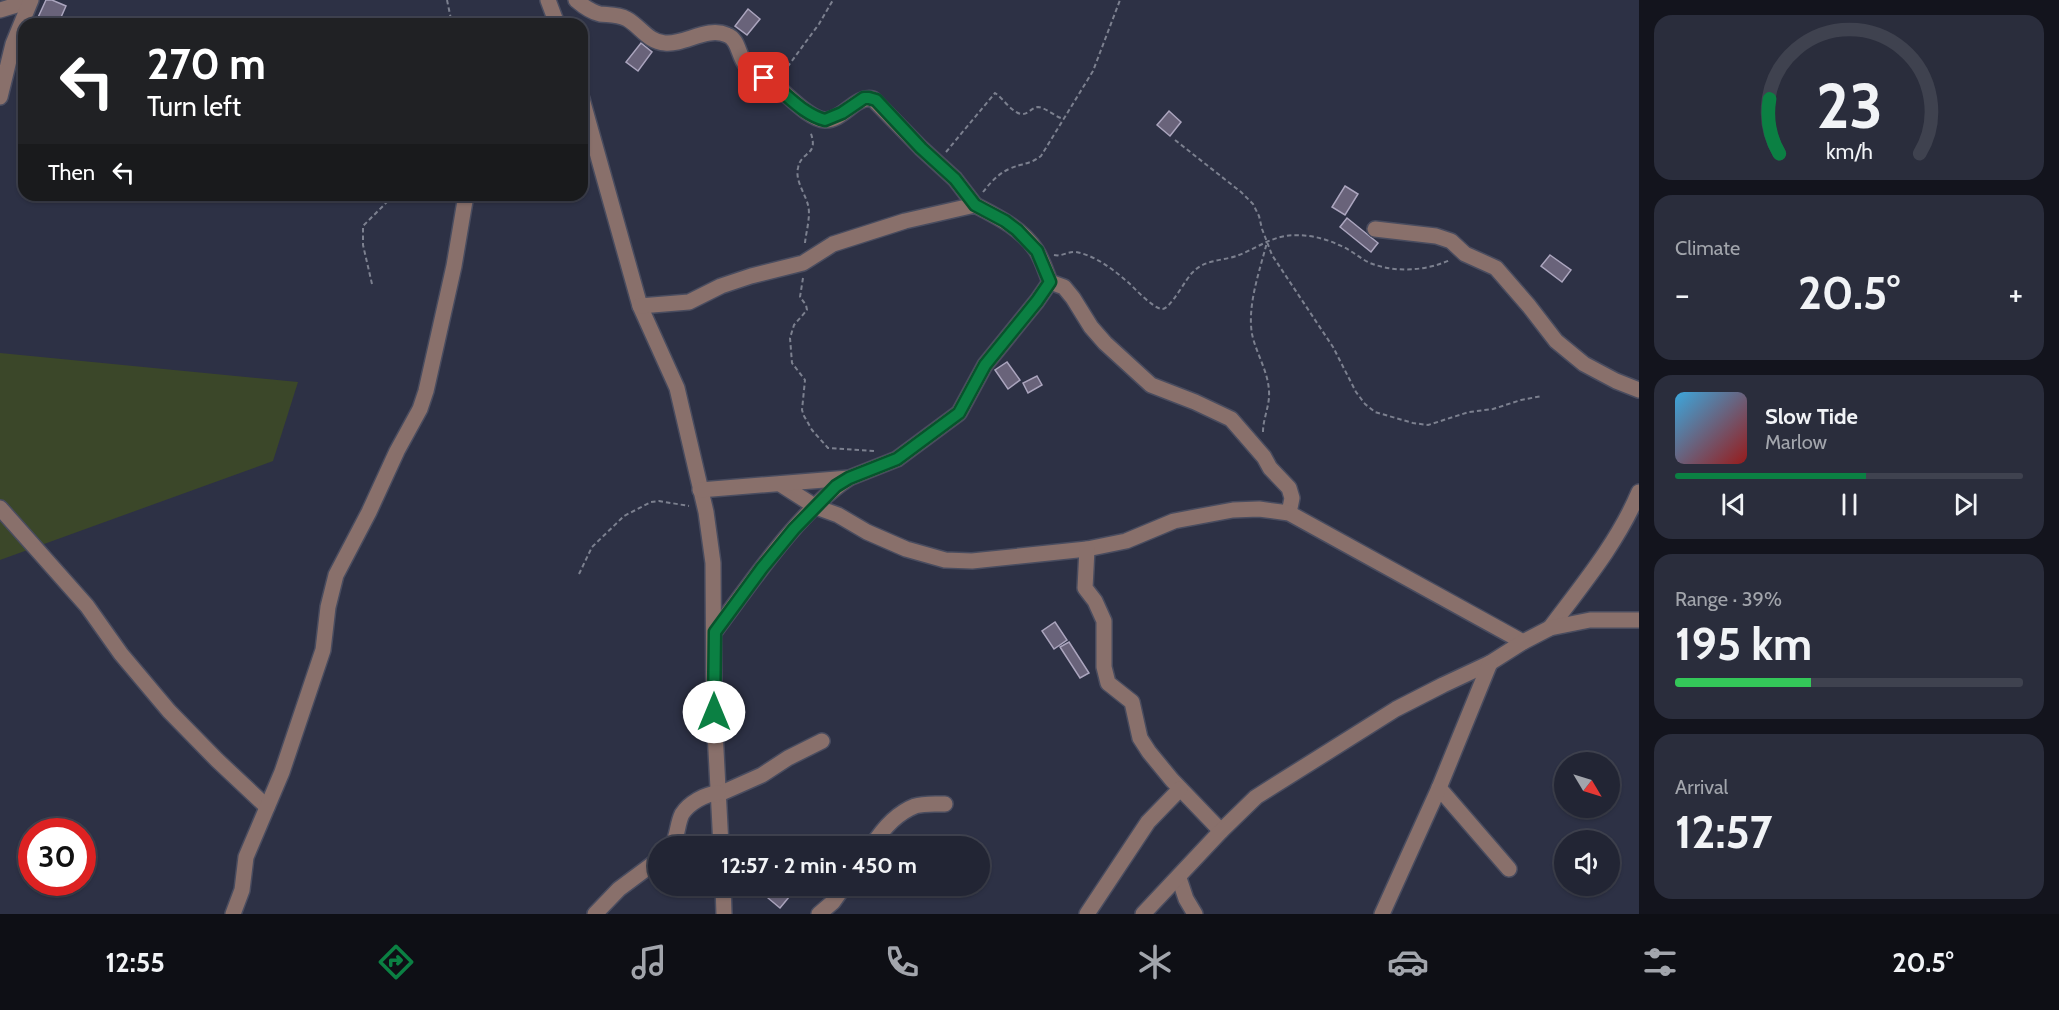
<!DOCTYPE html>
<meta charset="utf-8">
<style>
body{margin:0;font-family:Cabin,sans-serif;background:#2a2d3c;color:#f1f3f6;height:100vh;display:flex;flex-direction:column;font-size:22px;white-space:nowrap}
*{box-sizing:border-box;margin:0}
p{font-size:20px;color:#a2a5ac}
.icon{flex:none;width:33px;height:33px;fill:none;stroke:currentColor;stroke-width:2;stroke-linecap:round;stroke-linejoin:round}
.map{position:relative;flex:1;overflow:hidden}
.sheet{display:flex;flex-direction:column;gap:15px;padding:15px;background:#13141d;width:420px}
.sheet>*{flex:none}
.hud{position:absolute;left:18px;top:18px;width:570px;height:183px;border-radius:18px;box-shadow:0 2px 4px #0004,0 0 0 2px #3f424f;background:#202124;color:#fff;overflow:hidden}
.needle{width:39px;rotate:128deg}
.fabs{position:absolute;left:1554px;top:752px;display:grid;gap:12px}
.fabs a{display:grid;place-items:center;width:66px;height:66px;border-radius:50%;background:#222534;box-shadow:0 2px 4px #0004,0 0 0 2px #3f424f;font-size:30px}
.speed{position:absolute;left:18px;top:818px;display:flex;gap:12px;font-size:30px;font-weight:700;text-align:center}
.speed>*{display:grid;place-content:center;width:78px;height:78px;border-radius:50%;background:#222534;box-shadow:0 2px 4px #0004,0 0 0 2px #3f424f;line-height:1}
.speed .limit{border:9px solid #d22;background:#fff;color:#111}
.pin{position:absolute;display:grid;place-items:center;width:51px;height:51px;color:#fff;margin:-26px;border-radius:12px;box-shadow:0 3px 9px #0006}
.me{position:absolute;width:66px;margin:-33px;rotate:0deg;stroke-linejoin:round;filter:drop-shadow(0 0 4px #0008)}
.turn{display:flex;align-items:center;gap:21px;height:126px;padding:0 30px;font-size:27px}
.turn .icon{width:78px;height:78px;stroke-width:2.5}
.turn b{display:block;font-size:42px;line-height:51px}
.then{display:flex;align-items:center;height:57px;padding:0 30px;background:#0003;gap:12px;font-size:22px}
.big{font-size:45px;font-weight:800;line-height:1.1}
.sheet .tile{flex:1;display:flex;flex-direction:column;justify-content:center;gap:9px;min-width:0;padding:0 21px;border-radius:18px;background:#2a2d3c}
.sheet .dial{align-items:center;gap:0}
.dial svg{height:156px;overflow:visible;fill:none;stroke:#3f424f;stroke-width:7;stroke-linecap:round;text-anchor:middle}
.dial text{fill:#f1f3f6;stroke:none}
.song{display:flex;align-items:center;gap:18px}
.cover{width:72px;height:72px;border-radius:9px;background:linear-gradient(135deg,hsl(200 70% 55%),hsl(0 70% 35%))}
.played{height:6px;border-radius:3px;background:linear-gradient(90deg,#0b8043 55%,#3f424f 55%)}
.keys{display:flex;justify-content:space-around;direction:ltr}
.heat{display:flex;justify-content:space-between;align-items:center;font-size:33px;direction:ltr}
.charge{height:9px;border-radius:4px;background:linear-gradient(90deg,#34c759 39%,#3f424f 0)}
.trip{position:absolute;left:648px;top:836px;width:342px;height:60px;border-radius:30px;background:#222534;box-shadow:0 2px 4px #0004,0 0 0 2px #3f424f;font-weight:800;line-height:60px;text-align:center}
.tab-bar{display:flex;height:96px;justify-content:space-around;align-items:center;background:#0e0f15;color:#a2a5ac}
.tab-bar .icon{width:42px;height:42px}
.tab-bar .current{color:#0b8043}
.tab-bar b{font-size:27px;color:#f1f3f6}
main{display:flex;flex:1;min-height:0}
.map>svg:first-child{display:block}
.green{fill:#3b4729}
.building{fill:#69637a;stroke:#aba5be;stroke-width:1.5}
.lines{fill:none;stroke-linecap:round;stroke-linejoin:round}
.minor-casing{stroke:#494c5f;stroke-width:18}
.path{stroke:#7c808f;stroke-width:2;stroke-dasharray:4.5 3;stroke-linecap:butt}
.minor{stroke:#89706b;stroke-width:15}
.route-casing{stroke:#07532c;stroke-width:15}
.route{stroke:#0b8043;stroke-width:10}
</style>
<main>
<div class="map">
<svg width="1639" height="914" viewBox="0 0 1639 914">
<rect width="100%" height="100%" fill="#2d3145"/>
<!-- green -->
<path class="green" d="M0 353 298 382 273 461 0 560Z"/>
<!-- building -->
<g class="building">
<path d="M46 0H52L66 6 58 24H35Z"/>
<path d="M748 9 760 19 747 35 735 26Z"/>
<path d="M641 43 652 52 638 71 626 62Z"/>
<path d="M1169 111 1181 122 1170 136 1157 125Z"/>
<path d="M1345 186 1358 194 1345 215 1332 207Z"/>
<path d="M1347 218 1378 243 1371 252 1340 227Z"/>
<path d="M1550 255 1571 270 1562 282 1541 266Z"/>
<path d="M1007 362 1020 380 1008 389 995 370Z"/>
<path d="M1037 376 1042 385 1028 393 1023 383Z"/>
<path d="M1055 622 1067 640 1054 649 1042 631Z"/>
<path d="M1069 642 1089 673 1080 678 1060 647Z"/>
<path d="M777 887 789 897 780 908 768 898Z"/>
</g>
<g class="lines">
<!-- minor casing -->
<g class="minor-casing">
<g id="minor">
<path d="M548 0 557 24"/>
<path d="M576 0C583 6 591 12 600 14 609 15 618 14 627 19 640 26 648 42 665 43 685 45 707 26 727 35 739 39 738 56 746 65 754 74 766 78 776 86 788 95 809 119 825 120 843 121 855 95 873 99L921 148 955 179 975 205"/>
<path d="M0 10 30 1"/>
<path d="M0 97 13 44 31 0"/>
<path d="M582 99 640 306 677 388 706 512 713 563 714 712 721 846"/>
<path d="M1375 229 1436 236 1451 241 1465 254 1496 268 1529 306 1556 341 1584 364 1616 381 1639 390"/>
<path d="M640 306 689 302 721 286 751 276 803 263 833 244 905 221 975 205C998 217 1021 228 1036 250 1042 259 1046 272 1050 282L1064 287 1073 298 1091 327 1105 343 1151 385 1195 402 1231 419 1264 457 1270 468 1289 488 1292 498 1289 513"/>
<path d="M780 484 816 507 838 515 867 532 906 549 945 560 972 561 1087 549 1126 541 1174 521 1233 510 1259 509 1289 513 1523 642"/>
<path d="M700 490 849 478 897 459 959 413 985 365 1037 301 1050 282"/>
<path d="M0 508 87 606 121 654 169 711 217 760 267 807"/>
<path d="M1087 549 1085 588 1095 601 1104 621V667L1108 683 1132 702 1140 738 1149 752 1172 780 1221 831"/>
<path d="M1550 628C1583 584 1618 542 1639 492"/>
<path d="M715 631C752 582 797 513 849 478"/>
<path d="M1439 788 1509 869"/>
<path d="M717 795 762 775 788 758 822 741"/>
<path d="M672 846C678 836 677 824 682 814 689 803 705 794 718 793"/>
<path d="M872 846C882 830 897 813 915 806 924 803 935 804 945 804"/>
<path d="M1179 878 1186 899 1195 914"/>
<path d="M723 885 724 914"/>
<path d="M233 914 242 890 246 857 282 772 323 650 328 607 336 575 369 512 397 451 420 409 426 391 454 266 466 195"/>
<path d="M595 914 619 889 658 860"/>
<path d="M819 914 833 902 845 885"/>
<path d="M1087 914 1148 822 1180 789"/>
<path d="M1143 914 1221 831 1256 797 1396 709 1443 685 1490 663 1523 642 1550 628 1590 620H1639"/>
<path d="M1382 914 1439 788 1490 663"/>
</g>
</g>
<!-- path -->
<g class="path">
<path d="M447 0 452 24"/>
<path d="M783 73 819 24 833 0"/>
<path d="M1175 140 1241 192 1253 204 1259 216 1262 229 1272 255 1333 347 1356 392 1365 404 1375 412 1413 423 1428 425 1469 412 1493 409 1521 400 1542 396"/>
<path d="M946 152 995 93C1003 98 1011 112 1021 114 1028 115 1032 107 1038 107 1047 108 1055 117 1064 119"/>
<path d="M983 192C990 183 998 174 1009 169 1022 163 1029 165 1041 156L1093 71 1120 0"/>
<path d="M805 243C806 232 811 216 808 205 805 193 795 181 798 168 801 150 820 157 810 131"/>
<path d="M1054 255C1062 257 1068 251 1076 252 1097 256 1115 271 1130 284 1136 290 1153 308 1162 309 1170 310 1186 278 1193 272 1205 259 1224 261 1239 255 1252 250 1264 242 1277 238 1296 232 1320 236 1339 245 1350 249 1359 258 1370 263 1395 273 1426 271 1450 260"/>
<path d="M803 278 800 297 806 305 807 310 794 325 790 338 792 363 805 380 802 410 804 416 812 430 828 448 875 451"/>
<path d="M372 284 363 245V226L394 195"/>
<path d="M1263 432C1263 418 1270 406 1269 391 1268 371 1256 353 1252 334 1247 305 1260 270 1267 242"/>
<path d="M579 574 592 547 624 516 651 502 659 501 689 506"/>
</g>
<!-- minor -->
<use href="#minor" class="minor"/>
</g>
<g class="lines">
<!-- route casing -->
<g class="route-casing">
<path id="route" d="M714 712 715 632 762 568 794 529 836 486 849 478 897 459 959 413 985 365 1037 301 1050 282 1037 251 1017 230 1005 221 975 205 955 179 921 148 876 100 869 98H864L842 113 825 120C801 114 785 91 764 78"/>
</g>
<!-- route -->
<use href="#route" class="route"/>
</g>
</svg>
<div class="fabs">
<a><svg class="needle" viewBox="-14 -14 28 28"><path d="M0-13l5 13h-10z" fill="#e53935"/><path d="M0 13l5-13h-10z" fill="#a2a5ac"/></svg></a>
<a><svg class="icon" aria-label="sound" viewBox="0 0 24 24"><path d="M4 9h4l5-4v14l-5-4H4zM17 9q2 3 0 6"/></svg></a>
</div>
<div class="speed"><div class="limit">30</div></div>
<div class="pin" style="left:764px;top:78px;background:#d93025"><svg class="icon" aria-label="arrive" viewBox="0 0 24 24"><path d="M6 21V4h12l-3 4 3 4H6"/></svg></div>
<svg class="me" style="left:714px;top:712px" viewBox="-20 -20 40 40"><circle r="19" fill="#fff"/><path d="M0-13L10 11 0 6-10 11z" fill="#0b8043"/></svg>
<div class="trip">12:57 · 2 min · 450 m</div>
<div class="hud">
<div class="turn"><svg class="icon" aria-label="left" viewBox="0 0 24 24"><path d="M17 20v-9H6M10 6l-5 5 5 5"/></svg><div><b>270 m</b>Turn left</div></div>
<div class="then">Then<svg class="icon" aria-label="left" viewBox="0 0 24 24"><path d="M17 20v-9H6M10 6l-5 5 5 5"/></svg></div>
</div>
</div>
<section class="sheet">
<div class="tile dial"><svg viewBox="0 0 100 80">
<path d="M14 69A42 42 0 1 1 86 69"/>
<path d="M14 69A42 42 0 0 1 9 41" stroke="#0b8043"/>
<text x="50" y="56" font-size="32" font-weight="700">23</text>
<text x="50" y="72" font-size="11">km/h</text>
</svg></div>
<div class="tile"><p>Climate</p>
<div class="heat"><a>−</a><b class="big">20.5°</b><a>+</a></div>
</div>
<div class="tile">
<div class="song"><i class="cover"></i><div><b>Slow Tide</b><p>Marlow</p></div></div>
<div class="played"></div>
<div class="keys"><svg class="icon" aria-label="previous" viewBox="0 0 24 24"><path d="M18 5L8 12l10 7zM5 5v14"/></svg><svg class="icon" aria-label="pause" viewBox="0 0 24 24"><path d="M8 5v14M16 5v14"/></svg><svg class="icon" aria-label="next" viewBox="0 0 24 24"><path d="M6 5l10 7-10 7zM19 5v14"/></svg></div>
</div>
<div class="tile"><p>Range · 39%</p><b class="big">195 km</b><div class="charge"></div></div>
<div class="tile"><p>Arrival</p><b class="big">12:57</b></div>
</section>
</main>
<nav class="tab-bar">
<b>12:55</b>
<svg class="icon current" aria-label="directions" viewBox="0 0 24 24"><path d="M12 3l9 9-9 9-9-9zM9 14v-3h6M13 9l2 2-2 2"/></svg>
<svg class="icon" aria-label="music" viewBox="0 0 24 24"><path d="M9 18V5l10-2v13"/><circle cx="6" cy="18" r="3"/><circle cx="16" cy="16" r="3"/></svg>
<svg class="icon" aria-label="phone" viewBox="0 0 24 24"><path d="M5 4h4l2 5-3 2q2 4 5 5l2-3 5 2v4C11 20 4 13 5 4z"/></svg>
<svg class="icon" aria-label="climate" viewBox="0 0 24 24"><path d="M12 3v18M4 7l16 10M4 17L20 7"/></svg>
<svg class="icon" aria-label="car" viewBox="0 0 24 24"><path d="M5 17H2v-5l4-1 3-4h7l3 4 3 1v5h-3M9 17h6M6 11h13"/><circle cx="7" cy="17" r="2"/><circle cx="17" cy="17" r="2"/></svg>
<svg class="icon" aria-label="filters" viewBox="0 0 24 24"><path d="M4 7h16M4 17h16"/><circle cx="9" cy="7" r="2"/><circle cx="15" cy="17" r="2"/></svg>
<b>20.5°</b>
</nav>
